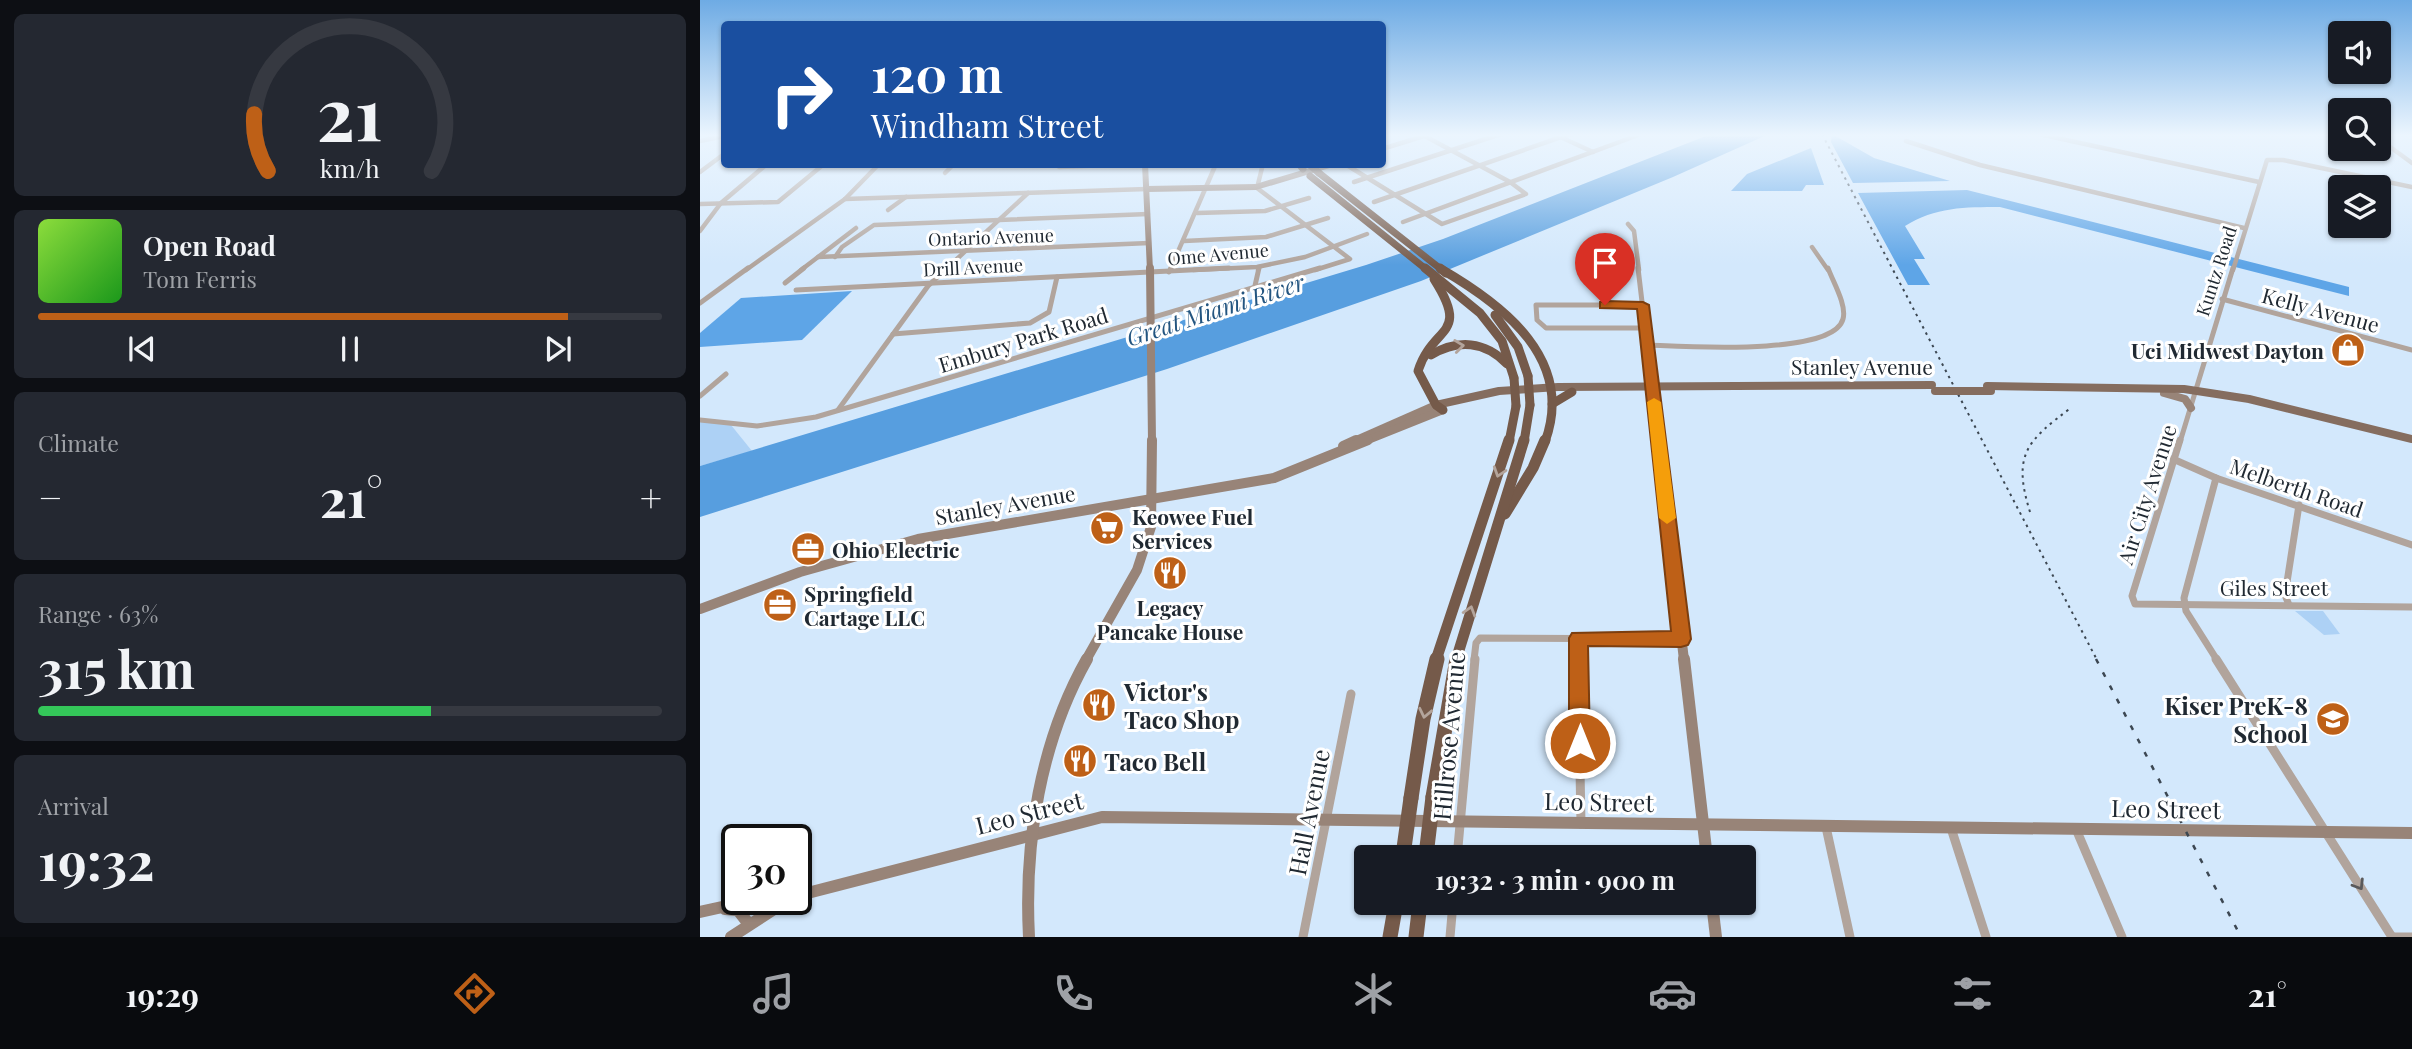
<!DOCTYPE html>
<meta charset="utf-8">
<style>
body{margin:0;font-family:"Playfair Display",serif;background:#242831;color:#f1f3f6;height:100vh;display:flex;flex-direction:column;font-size:26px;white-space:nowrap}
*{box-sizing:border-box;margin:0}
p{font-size:23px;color:#9ea1a6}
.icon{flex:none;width:38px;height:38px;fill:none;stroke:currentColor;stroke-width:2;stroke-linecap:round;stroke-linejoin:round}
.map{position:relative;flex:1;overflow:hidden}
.side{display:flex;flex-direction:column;gap:14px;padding:14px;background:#0d0f14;width:700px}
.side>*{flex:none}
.guide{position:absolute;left:21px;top:21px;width:665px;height:147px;border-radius:7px;box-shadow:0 2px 5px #0004;background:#1a4fa0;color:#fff;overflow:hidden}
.tools{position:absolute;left:1628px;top:21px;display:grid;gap:14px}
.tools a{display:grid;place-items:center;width:63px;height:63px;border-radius:7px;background:#171b24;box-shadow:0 2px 5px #0004;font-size:35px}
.speed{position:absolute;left:21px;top:824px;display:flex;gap:14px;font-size:35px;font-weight:700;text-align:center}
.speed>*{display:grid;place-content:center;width:91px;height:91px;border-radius:50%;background:#171b24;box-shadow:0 2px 5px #0004;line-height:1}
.speed .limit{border:4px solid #111;border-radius:10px;background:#fff;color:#111}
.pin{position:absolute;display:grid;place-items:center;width:60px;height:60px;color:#fff;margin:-72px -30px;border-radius:50% 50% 50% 0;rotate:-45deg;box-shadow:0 0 7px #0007}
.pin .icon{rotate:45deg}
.me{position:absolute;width:77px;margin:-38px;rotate:0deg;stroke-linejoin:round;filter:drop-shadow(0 0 5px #0008)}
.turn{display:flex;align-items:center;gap:24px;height:147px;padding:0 35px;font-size:32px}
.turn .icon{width:91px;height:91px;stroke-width:2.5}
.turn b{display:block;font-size:49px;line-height:60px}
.big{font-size:52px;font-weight:700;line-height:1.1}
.side .card{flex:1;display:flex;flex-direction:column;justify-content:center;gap:10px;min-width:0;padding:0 24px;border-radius:10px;background:#242831}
.side .dial{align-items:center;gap:0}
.dial svg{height:182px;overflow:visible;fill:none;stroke:#363941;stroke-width:7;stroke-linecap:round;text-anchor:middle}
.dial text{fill:#f1f3f6;stroke:none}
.song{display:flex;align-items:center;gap:21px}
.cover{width:84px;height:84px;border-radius:10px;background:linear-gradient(135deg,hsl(90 70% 55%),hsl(120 70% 35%))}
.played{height:7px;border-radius:4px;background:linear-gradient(90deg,#be6017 85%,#363941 85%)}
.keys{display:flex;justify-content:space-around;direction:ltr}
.heat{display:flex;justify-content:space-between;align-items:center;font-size:38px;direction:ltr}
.charge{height:10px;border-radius:5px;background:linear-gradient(90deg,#34c759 63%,#363941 0)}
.trip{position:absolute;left:654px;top:845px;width:402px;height:70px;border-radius:7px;background:#171b24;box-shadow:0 2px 5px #0004;font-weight:700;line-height:70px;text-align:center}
.tab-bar{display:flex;height:112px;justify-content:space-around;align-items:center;background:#090b0e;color:#9ea1a6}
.tab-bar .icon{width:49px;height:49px}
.tab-bar .selected{color:#be6017}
.tab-bar b{font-size:32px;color:#f1f3f6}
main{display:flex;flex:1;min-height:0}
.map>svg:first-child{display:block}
.green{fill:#add1f5}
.forest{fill:#5ea5e7}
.water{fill:#579edf}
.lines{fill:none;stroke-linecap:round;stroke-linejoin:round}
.street-far3{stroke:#b1a49c;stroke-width:4.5}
.street-far2{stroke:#b1a49c;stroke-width:5}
.street-far1{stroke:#b1a49c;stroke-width:7}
.street{stroke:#b1a49c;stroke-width:9}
.secondary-far3{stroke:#988478;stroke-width:6}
.secondary-far2{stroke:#988478;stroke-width:8}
.secondary-far1{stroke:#988478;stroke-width:10}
.secondary{stroke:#988478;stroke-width:12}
.primary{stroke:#856d5f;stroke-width:8}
.highway-far3{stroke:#755a4a;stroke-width:7}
.highway-far2{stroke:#755a4a;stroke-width:9}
.highway-far1{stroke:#755a4a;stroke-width:11}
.highway{stroke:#755a4a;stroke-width:15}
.rail-far1{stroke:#3c4752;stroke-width:2;stroke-dasharray:2.5 4.5;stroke-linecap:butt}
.rail{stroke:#3c4752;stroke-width:2.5;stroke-dasharray:5 10;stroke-linecap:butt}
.primary-bridge{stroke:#856d5f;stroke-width:8}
.highway-bridge-far2{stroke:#755a4a;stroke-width:7}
.highway-bridge-far1{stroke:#755a4a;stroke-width:9}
.highway-bridge{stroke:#755a4a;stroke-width:15}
.oneway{stroke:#b3a49b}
.oneway2{stroke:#5a5a5c}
.route{fill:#be6017;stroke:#7c3e0f;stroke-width:2}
.slow{fill:#f59e0b}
.labels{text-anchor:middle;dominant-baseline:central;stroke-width:6;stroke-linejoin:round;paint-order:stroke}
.far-street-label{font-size:18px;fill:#202932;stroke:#fff}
.street-label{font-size:21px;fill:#202932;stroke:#fff}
.poi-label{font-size:21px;font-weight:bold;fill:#202932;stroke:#fff;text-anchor:start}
.water-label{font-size:23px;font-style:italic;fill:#235580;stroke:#fff}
.near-poi-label{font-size:24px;font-weight:bold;fill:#202932;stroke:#fff;text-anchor:start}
.near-street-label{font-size:24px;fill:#202932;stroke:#fff}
</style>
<main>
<section class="side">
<div class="card dial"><svg viewBox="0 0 100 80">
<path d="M14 69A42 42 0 1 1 86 69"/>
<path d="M14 69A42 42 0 0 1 8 44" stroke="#be6017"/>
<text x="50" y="56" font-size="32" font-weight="700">21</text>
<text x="50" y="72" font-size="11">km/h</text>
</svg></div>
<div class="card">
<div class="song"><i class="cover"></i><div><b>Open Road</b><p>Tom Ferris</p></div></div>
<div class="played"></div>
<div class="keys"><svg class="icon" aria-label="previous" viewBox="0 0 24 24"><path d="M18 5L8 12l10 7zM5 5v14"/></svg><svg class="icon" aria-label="pause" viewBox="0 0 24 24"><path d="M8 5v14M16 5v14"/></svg><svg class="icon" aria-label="next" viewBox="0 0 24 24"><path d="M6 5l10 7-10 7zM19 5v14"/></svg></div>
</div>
<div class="card"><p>Climate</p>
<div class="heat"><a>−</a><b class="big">21°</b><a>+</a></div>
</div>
<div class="card"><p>Range · 63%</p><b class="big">315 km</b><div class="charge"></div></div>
<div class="card"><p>Arrival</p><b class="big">19:32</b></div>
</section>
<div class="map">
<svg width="1712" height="937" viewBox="0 0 1712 937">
<rect width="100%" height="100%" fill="#d3e8fc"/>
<!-- green -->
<g class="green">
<path d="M0 420 31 425 52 451 0 466Z"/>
<path d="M1595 611H1623L1640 634 1624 635Z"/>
</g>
<!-- forest -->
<g class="forest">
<path d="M1132 134 1174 158 1250 181 1153 183 1131 142Z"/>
<path d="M1111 148 1124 185H1106L1102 191H1031L1047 174Z"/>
<path d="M1267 190 1649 287V296L1300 207C1265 207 1235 207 1205 226L1225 259H1214L1230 285H1208L1158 193Z"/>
<path d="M152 291 102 340 0 347V333L41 298Z"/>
</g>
<!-- water -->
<path class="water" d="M1011 134H1069L973 177 721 281 467 369 0 517V466L666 265 743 239Z"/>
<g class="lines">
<!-- street-far3 -->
<g class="street-far3">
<path d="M854 134 893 152"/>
<path d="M1339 134 1559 182"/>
<path d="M1678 138 1712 163"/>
<path d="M0 141 24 136"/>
<path d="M1206 141 1280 165 1544 228"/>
<path d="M682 149 724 136"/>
<path d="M563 164 557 188 650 259 615 270"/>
<path d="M645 164 742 224 826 194 810 182 721 134"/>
<path d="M359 167 432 164"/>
<path d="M0 172 24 154"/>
<path d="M245 173 254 164"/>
<path d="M654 182 801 134"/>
<path d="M145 199 447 189"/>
<path d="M674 202 870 134"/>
<path d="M0 204 78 202 124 164"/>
<path d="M188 210 206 197"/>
<path d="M497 213 565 211 609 198"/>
<path d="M703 222 941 134"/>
<path d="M928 224 934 231 939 270"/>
<path d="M156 228 118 257 449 243"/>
<path d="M0 231 21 203 67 164"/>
<path d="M484 241 566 237 628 218"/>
<path d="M1112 247 1128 270"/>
<path d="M135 257 142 247 174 225 448 214"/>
<path d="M46 270 145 199 179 164"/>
<path d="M101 270 118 257"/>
<path d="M245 270 328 193"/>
<path d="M470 270 516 164"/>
<path d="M493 270 557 267 605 257 667 234"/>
<path d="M558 270 559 267"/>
<path d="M1533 270 1567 160H1583L1712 187"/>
</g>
<!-- street-far2 -->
<g class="street-far2">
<path d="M938 268 952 386"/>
<path d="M469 272 471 268"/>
<path d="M85 283 104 268"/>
<path d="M96 290 529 268"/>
<path d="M554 290 559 268"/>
<path d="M1522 299 1712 350"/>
<path d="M0 303 48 268"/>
<path d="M943 305H836L837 320 846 328H946"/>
<path d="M193 334 330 323 349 312 357 277"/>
<path d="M947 345C980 346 1133 357 1143 319 1147 305 1133 282 1128 268"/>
<path d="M0 396 26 374"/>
<path d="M138 410 228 286 247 268"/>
<path d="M0 420 57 426 116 417 620 268"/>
<path d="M1480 442 1533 268"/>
</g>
<!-- street-far1 -->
<g class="street-far1">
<path d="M1480 440 1432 596 1435 604 1712 607"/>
<path d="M1473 459 1516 478 1712 545"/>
<path d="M1516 478 1484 598 1486 611 1517 660"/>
<path d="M1589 605 1585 595 1599 505"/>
<path d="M878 638V660"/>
<path d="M774 660 776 643 780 638 981 639"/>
</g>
<!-- street -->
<g class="street">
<path d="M878 659 881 824"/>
<path d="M1516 659 1692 937"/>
<path d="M1126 827 1150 937"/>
<path d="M1251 828 1286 937"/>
<path d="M1376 829 1422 937"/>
<path d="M757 858 775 659"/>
<path d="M603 937 651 694"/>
<path d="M750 937 753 903"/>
<path d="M1692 937H1712"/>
</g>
<!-- secondary-far3 -->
<g class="secondary-far3">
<path d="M445 164 450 270"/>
<path d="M447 189 556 187 633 164"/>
</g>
<!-- secondary-far2 -->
<g class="secondary-far2">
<path d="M450 268 452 442"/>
<path d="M952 386 959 442"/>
<path d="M1464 393 1485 399 1491 408"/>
<path d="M652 442 736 405"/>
<path d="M663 442 743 410"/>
</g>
<!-- secondary-far1 -->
<g class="secondary-far1">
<path d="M958 440 984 660"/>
<path d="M643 446 656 440"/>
<path d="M0 609 100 572 218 539 574 478 668 440"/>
<path d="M386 660 437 570 451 527 452 440"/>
</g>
<!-- secondary -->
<g class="secondary">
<path d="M984 659 1007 858"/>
<path d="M96 896 402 817 1712 833"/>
<path d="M64 900 75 906"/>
<path d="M1012 903 1016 937"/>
<path d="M25 909 38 910 48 923"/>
<path d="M0 912 54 900"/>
<path d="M31 937 88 900"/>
<path d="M329 937C324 843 340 742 387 659"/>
</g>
<!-- primary -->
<g class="primary">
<path d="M1287 386 1484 389 1549 399 1712 439"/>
<path d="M736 405 799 391 858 387 1232 385"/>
</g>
<!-- highway-far3 -->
<g class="highway-far3">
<path d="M599 164 603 169"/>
<path d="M619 173 742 270"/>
<path d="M610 176 727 270"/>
</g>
<!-- highway-far2 -->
<g class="highway-far2">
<path d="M725 268 780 313 802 341 814 378"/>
<path d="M740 268 746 273"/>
<path d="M741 269C805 306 875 360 845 442"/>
<path d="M734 279C771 337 733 324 718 371L736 405 743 410"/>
<path d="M795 315 818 347 828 376"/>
<path d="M731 355C758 339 785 341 807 364"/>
<path d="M852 404 872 392"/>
<path d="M809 442 816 406"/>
<path d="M824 442 830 405"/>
</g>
<!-- highway-far1 -->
<g class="highway-far1">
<path d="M805 514 833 468 845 440"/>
<path d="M736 660 809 440"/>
<path d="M756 660 824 440"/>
</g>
<!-- highway -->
<g class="highway">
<path d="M733 797 757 659"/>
<path d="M711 798 723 719 737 659"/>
<path d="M690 937 696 903"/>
<path d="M716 937 720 903"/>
</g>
<!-- rail-far1 -->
<g class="rail-far1">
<path d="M1122 134 1397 660"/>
<path d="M1330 512C1312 454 1327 441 1372 407"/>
</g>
<!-- rail -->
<path class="rail" d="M1396 659 1541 937"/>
<!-- primary-bridge -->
<path class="primary-bridge" d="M1235 391H1291"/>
<!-- highway-bridge-far2 -->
<path class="highway-bridge-far2" d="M611 166 619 173"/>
<!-- highway-bridge-far1 -->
<g class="highway-bridge-far1">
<path d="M828 376 830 405"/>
<path d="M814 378 816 406"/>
</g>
<!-- highway-bridge -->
<g class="highway-bridge">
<path d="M727 847 733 797"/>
<path d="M704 848 711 798"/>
</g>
</g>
<!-- one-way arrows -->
<defs><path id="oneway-chevron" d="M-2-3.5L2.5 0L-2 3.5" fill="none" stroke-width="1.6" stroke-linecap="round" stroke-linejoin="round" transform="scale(1.75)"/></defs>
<g class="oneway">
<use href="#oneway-chevron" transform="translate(759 346) rotate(-7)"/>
<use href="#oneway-chevron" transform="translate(799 472) rotate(108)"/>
<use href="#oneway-chevron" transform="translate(770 611) rotate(-73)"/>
<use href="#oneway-chevron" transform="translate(725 713) rotate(102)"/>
</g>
<use class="oneway2" href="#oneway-chevron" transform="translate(1659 885) rotate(58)"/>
<!-- sky -->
<linearGradient id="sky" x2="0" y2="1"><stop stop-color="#6eabe4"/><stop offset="0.51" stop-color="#ebf5fe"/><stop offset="1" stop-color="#ebf5fe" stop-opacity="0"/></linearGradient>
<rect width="1712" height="265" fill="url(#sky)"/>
<!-- route -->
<path class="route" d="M905 301 943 302 949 305 991 639 988 645 981 647 888 646 890 743 887 750 880 752 872 750 869 743V638L872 633 971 631 937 309 900 308V302Z"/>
<!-- slow -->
<path class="slow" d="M954 398 961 402 976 518 967 524 959 518 947 402Z"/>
<!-- icons -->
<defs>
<g id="shop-disc" transform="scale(1.75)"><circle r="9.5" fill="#be6017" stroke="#fff"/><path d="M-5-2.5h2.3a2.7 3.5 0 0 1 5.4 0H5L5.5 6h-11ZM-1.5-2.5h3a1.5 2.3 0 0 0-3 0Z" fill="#fff"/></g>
<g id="supermarket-disc" transform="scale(1.75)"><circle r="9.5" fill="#be6017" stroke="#fff"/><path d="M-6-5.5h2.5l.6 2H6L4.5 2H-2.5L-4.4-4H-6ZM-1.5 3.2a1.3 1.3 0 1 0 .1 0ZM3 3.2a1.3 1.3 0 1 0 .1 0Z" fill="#fff"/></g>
<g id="office-disc" transform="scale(1.75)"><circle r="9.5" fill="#be6017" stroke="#fff"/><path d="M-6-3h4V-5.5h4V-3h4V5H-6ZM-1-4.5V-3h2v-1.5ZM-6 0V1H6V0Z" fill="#fff"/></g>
<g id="restaurant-disc" transform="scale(1.75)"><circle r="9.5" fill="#be6017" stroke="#fff"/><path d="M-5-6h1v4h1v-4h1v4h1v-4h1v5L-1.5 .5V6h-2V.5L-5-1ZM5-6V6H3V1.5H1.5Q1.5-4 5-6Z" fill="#fff"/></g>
<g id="school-disc" transform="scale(1.75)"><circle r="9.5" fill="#be6017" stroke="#fff"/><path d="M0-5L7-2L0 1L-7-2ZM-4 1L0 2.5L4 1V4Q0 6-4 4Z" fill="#fff"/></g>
</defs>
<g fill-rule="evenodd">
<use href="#shop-disc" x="1648" y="350"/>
<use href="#supermarket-disc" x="407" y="528"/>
<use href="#office-disc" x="108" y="549"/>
<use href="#restaurant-disc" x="470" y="573"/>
<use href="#office-disc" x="80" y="605"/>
<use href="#restaurant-disc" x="399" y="705"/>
<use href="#school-disc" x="1633" y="719"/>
<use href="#restaurant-disc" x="380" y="761"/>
</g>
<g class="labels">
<!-- far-street labels -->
<g class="far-street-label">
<text transform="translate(291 237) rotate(-2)">Ontario Avenue</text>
<text transform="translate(518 254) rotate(-5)">Ome Avenue</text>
<text transform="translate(273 267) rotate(-3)">Drill Avenue</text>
<text transform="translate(1516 271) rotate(-72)">Kuntz Road</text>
</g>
<!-- street labels -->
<g class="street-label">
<text transform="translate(1621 309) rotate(15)">Kelly Avenue</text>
<text transform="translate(323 339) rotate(-17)">Embury Park Road</text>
<text x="1162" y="366">Stanley Avenue</text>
<text transform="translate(1597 487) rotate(19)">Melberth Road</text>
<text transform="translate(1446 494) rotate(-72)">Air City Avenue</text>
<text transform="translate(305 504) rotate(-10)">Stanley Avenue</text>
<text x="1574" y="587">Giles Street</text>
</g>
<!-- poi labels -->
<g class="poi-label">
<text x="1624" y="350" text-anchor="end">Uci Midwest Dayton</text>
<text x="432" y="516">Keowee Fuel<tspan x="432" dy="24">Services</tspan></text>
<text x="132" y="549">Ohio Electric</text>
<text x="104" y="593">Springfield<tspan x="104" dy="24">Cartage LLC</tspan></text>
<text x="470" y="607" text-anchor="middle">Legacy<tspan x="470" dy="24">Pancake House</tspan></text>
</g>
<!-- water labels -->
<g class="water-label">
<text transform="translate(515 309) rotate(-18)">Great Miami River</text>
</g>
<!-- near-poi labels -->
<g class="near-poi-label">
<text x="424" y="691">Victor's<tspan x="424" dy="28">Taco Shop</tspan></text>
<text x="1608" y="705" text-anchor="end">Kiser PreK-8<tspan x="1608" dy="28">School</tspan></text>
<text x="404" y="761">Taco Bell</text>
</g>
<!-- near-street labels -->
<g class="near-street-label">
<text transform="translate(748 736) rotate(-85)">Hillrose Avenue</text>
<text transform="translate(899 801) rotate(1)">Leo Street</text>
<text transform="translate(1466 808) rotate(1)">Leo Street</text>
<text transform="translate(329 812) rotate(-14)">Leo Street</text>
<text transform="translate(608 812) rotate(-79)">Hall Avenue</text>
</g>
</g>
</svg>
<div class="tools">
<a><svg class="icon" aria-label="sound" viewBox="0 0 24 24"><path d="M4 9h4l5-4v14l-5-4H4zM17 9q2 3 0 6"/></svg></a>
<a><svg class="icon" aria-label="search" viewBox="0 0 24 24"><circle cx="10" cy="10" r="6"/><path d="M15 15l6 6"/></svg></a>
<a><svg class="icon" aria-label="layers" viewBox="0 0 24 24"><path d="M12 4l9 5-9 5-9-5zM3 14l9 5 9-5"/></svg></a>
</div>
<div class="speed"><div class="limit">30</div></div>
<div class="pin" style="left:905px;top:305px;background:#d93025"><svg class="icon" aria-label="arrive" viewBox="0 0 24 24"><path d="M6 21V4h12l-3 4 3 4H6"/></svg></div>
<svg class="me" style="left:880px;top:743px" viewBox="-20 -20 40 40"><circle r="17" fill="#be6017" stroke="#fff" stroke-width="3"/><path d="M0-11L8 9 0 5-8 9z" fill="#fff"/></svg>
<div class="trip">19:32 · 3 min · 900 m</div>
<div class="guide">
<div class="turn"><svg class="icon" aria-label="right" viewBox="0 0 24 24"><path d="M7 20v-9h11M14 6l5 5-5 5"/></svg><div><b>120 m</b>Windham Street</div></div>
</div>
</div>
</main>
<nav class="tab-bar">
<b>19:29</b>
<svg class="icon selected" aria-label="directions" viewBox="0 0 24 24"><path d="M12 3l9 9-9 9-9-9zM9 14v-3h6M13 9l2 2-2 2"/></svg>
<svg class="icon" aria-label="music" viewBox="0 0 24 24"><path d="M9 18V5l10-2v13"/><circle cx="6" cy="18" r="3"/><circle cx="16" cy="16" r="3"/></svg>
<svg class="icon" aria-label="phone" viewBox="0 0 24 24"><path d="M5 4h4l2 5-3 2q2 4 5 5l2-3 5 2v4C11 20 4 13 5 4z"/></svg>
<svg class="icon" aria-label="climate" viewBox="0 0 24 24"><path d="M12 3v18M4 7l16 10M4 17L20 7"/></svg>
<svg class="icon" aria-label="car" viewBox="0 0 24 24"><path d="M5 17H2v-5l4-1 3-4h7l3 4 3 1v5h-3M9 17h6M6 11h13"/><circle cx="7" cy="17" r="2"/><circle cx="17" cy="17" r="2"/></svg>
<svg class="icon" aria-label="filters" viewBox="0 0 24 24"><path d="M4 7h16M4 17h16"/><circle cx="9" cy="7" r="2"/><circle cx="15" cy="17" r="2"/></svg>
<b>21°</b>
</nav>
